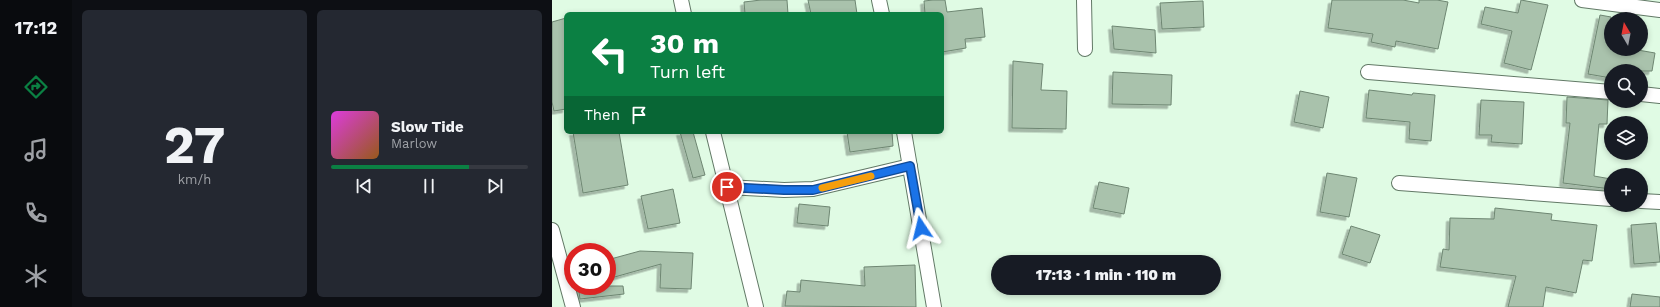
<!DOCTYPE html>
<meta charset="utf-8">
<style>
body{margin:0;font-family:"Work Sans",sans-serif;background:#242831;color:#f1f3f6;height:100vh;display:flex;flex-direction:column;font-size:15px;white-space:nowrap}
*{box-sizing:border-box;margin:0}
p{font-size:13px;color:#9ea1a6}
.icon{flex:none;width:22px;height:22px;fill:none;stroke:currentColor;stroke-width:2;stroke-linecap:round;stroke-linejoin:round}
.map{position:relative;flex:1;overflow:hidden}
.sheet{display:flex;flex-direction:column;gap:10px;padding:10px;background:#0d0f14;width:480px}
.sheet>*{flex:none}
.guide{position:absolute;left:12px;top:12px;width:380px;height:122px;border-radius:6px;box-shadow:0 2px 6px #0003;background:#0b8043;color:#fff;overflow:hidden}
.needle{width:26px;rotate:350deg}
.buttons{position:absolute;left:1052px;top:12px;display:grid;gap:8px}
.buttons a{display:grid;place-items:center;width:44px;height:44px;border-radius:50%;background:#171b24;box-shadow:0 2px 6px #0003;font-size:20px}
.speed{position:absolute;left:12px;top:243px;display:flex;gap:8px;font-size:20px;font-weight:700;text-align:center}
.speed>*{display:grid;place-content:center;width:52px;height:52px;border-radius:50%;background:#171b24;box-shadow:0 2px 6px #0003;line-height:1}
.speed .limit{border:6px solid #d22;background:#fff;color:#111}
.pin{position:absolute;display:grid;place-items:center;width:34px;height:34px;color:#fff;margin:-17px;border:2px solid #fff;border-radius:50%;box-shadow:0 1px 4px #0007}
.me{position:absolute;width:44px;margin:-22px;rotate:350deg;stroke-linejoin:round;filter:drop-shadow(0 0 3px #0008)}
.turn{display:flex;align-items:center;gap:14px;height:84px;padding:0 20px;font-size:18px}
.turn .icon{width:52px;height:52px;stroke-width:2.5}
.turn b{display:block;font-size:28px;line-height:34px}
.then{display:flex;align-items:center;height:38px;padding:0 20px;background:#0003;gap:8px;font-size:15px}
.sheet .card{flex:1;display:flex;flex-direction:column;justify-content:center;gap:6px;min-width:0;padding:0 14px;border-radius:6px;background:#242831}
.sheet .dial{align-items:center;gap:0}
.dial b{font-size:52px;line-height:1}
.song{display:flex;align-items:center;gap:12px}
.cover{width:48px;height:48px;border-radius:6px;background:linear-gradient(135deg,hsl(300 70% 55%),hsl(30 70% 35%))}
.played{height:4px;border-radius:2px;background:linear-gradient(90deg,#0b8043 70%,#363941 70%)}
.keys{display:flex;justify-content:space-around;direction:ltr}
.sheet .tiles{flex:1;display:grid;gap:10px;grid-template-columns:repeat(2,1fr)}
.trip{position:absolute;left:439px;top:255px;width:230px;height:40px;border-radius:20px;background:#171b24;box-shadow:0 2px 6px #0003;font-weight:800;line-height:40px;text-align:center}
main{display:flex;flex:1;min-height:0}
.tabs{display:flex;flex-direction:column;width:72px;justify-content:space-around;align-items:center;background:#090b0e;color:#9ea1a6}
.tabs .icon{width:28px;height:28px}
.tabs .on{color:#0b8043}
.tabs b{font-size:18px;color:#f1f3f6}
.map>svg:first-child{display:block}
.building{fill:#a9c2ac;stroke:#6e8672;filter:url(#shadow)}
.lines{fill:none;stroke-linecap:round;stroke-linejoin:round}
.minor-casing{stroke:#627966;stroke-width:16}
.minor{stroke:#fff;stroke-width:14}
.route-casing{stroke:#114b97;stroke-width:10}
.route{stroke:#1a73e8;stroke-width:7}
.slow{stroke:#f59e0b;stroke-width:7}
</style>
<main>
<nav class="tabs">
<b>17:12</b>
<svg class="icon on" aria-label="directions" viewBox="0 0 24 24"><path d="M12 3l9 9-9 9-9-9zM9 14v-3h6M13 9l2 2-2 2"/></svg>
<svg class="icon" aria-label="music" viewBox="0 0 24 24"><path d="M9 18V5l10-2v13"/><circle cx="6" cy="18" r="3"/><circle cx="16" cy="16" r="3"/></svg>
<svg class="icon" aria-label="phone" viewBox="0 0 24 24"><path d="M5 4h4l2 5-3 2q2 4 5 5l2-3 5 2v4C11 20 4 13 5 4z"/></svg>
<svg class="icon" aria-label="climate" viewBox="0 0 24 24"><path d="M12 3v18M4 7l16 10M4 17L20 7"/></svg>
</nav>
<section class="sheet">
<div class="tiles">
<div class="card dial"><b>27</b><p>km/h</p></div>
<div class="card">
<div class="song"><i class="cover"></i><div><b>Slow Tide</b><p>Marlow</p></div></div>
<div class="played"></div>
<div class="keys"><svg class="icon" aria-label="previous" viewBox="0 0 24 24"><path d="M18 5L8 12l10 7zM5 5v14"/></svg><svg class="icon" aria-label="pause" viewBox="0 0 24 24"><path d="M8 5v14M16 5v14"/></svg><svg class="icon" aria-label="next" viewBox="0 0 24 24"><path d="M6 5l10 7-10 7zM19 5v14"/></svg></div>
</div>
</div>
</section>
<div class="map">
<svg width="1108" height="307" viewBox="0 0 1108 307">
<defs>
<filter id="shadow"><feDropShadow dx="-3.5" dy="3.5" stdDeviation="0" flood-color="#0004"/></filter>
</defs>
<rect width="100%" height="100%" fill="#e0fbe4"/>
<!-- building -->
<g class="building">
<path d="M209 0H235L236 14H193L192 2Z"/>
<path d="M256 0H303L305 14H259Z"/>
<path d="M381 0H393L395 12 430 8 433 37 413 39 414 48 390 52V14H373L372 1Z"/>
<path d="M780 0H851L867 3V0H885L896 2 886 49 844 41 843 47 819 42 821 34 776 28Z"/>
<path d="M969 0 996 5 979 70 952 63 960 31 929 24 933 7 966 13Z"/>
<path d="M651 1 652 27 610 29 608 3Z"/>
<path d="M1048 15 1059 17V49H1080L1103 53 1100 71H1059V78L1036 74Z"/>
<path d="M14 18V109L2 111 0 102V22Z"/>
<path d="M560 26 603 30 604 53 562 49Z"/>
<path d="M461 61 491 64 489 90 515 91 514 129 460 128Z"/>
<path d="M561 72 620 75 619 105 560 104Z"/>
<path d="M817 90 860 95 861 93 883 95 879 141 857 139 858 122 814 118Z"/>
<path d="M748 91 777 97 771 128 742 122Z"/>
<path d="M1015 97 1056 100 1055 124H1047L1042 176 1059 179V189L1011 183 1018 123H1014Z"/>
<path d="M929 100 972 102 970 144 939 142 940 135H927Z"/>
<path d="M21 132H67L76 185 31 193Z"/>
<path d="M128 132H141L153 175 141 178Z"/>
<path d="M295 132H340L341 146 298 152Z"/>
<path d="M775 173 805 178 797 217 768 212Z"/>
<path d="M547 182 577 188 572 214 541 208Z"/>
<path d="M121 189 128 223 96 229 89 196Z"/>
<path d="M247 204 278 207 276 226 245 223Z"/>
<path d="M943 208 1000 214 999 220 1045 225 1040 261 1031 260 1024 293 994 287 991 307H956L964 276 888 267 891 249 897 250 898 218 942 219Z"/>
<path d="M1104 223 1108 262 1082 264 1079 225Z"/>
<path d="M799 226 828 235 818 263 790 254Z"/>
<path d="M88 251 141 253 139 289 108 288 109 264 59 278 55 260Z"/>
<path d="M363 265 364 307 233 306 235 291 248 292 249 280 313 286 312 267Z"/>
<path d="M26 286H71L72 294 28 299Z"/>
<path d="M1080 294 1108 297V307H1078Z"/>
</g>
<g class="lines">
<!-- minor casing -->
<g class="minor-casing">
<g id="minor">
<path d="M129 0 132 14"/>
<path d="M327 0 330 14"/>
<path d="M532 0 533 49"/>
<path d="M1030 0 1108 10"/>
<path d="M816 72 1059 92"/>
<path d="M1089 94 1108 96"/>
<path d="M161 132 204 307"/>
<path d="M352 132 382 307"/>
<path d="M847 183 1059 199"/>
<path d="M175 187 232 190 261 189 358 166"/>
<path d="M1089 201 1108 202"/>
<path d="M0 230 21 307"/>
</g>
</g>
<!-- minor -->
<use href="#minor" class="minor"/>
</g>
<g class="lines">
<!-- route casing -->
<g class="route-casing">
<path id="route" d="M175 187 232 190H261L358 166 369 228"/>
</g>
<!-- route -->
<use href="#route" class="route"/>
<!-- slow -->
<path class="slow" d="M270 188 319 176"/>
</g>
</svg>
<div class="buttons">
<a><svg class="needle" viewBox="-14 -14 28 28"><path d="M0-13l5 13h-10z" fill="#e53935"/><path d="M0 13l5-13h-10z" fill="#9ea1a6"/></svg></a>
<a><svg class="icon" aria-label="search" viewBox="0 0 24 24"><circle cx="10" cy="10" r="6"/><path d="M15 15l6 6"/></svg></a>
<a><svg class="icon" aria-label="layers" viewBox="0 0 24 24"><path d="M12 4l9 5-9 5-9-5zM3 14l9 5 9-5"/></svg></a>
<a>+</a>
</div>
<div class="speed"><div class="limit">30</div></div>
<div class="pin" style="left:175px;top:187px;background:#d93025"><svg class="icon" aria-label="arrive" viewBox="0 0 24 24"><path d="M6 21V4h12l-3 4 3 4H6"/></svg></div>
<svg class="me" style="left:369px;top:228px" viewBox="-20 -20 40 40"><path d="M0-17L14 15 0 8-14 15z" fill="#1a73e8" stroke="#fff" stroke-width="4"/></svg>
<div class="trip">17:13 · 1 min · 110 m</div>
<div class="guide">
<div class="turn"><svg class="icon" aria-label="left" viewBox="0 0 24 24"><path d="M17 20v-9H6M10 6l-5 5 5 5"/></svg><div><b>30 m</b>Turn left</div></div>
<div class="then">Then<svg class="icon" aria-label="arrive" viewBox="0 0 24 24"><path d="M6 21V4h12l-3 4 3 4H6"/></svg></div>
</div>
</div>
</main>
